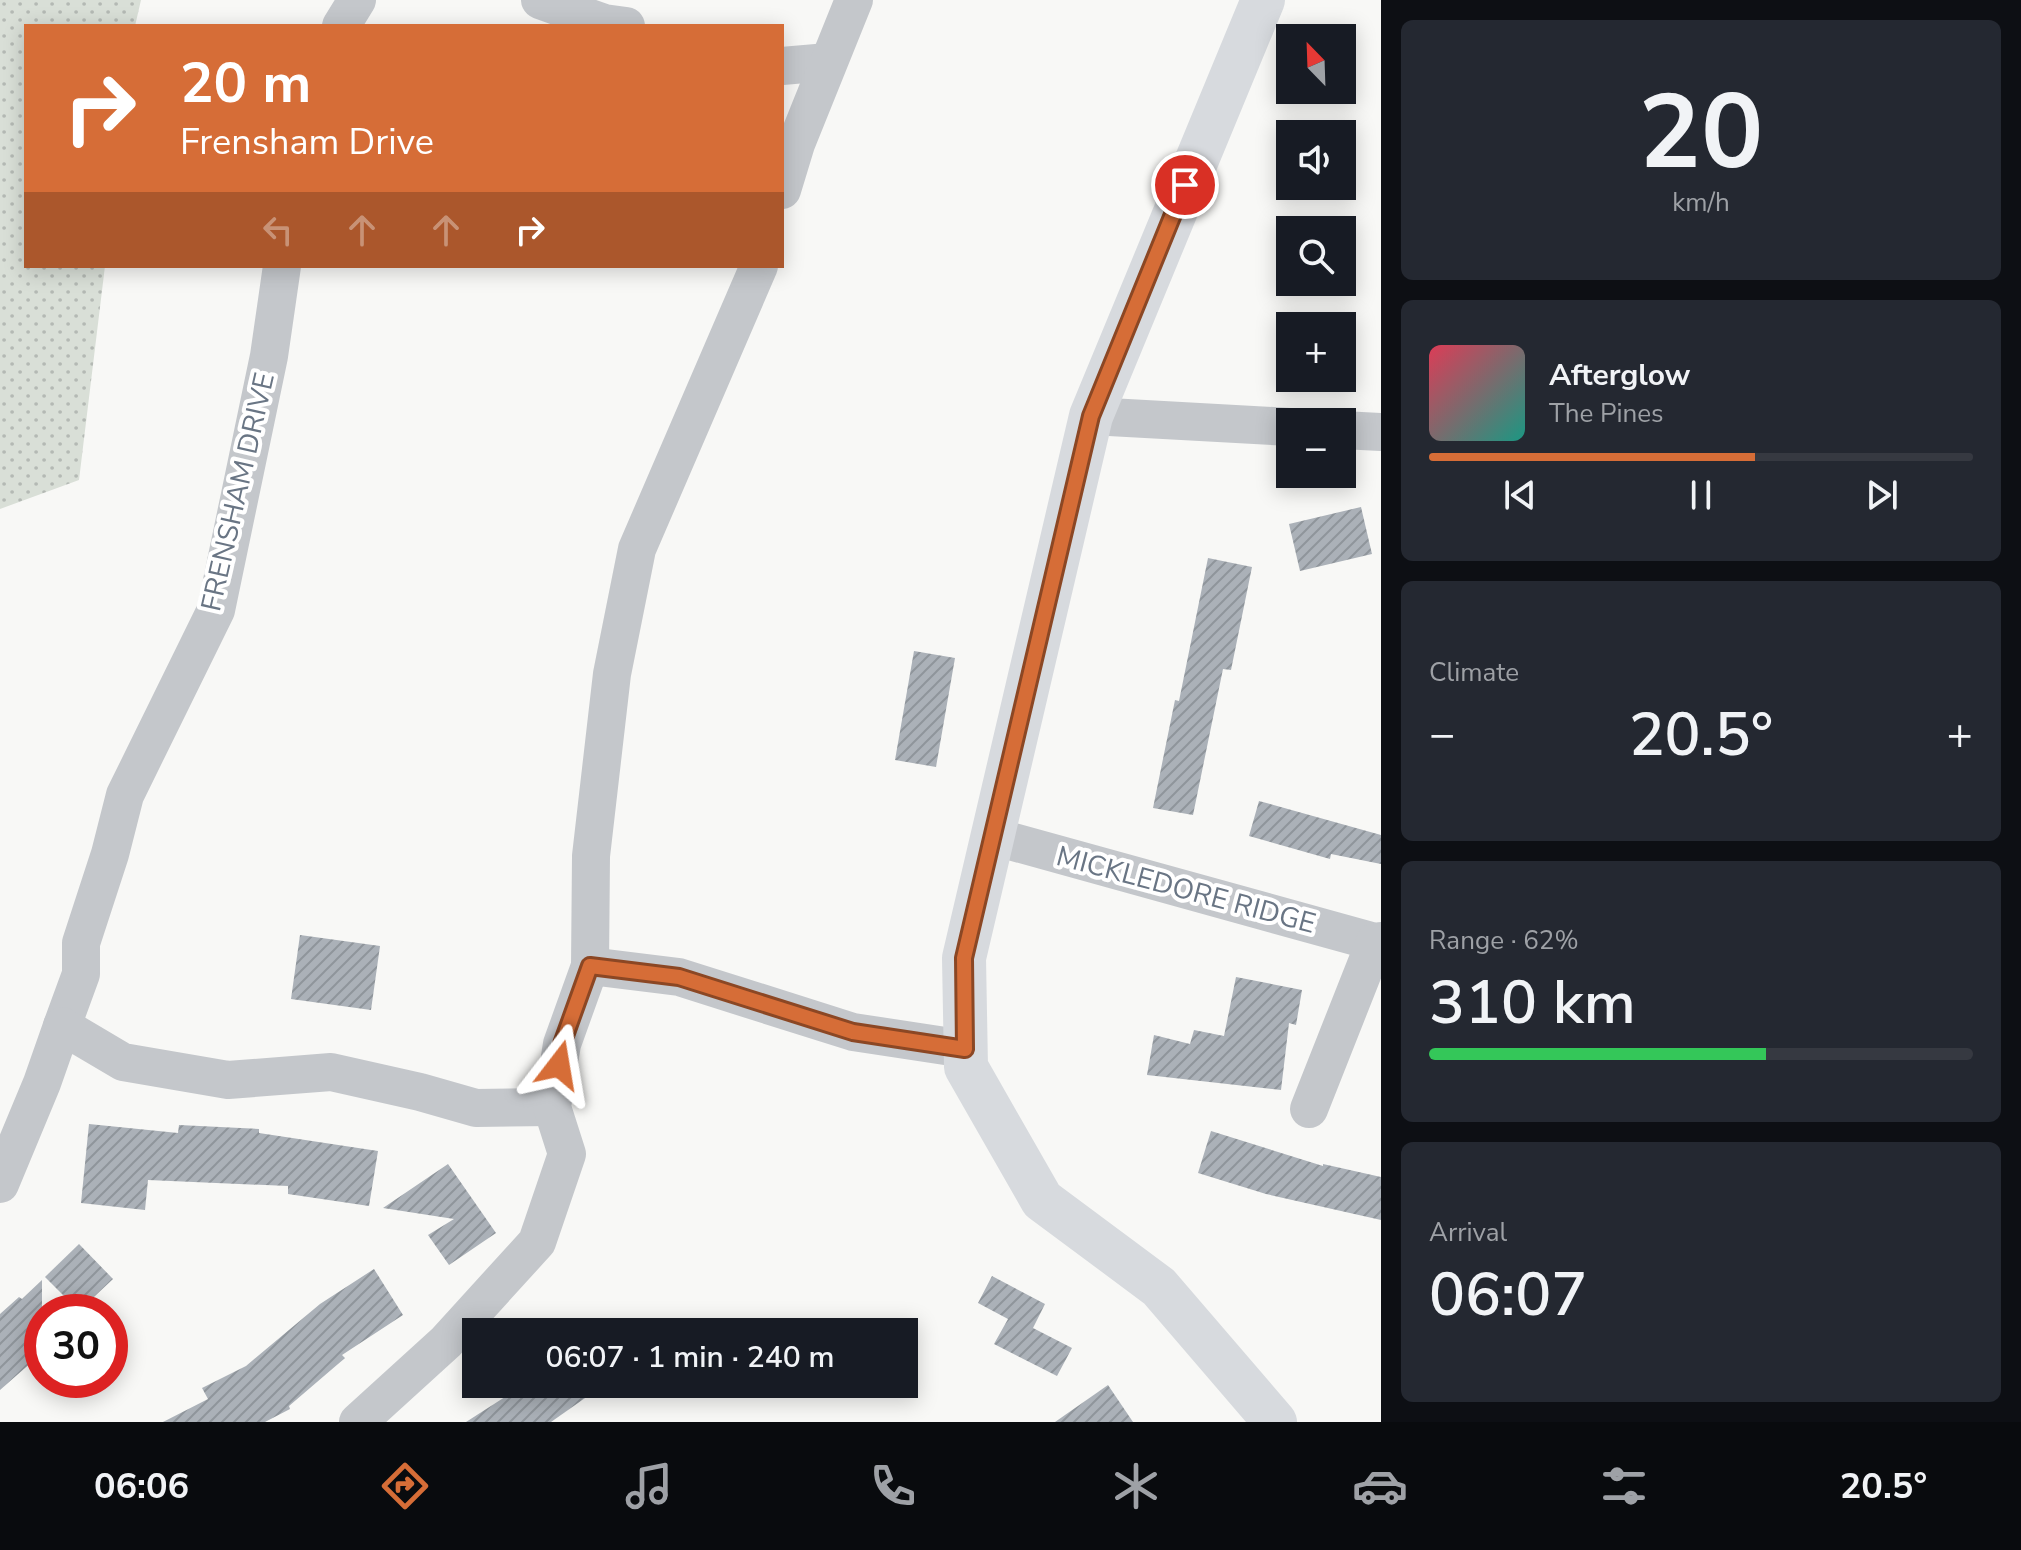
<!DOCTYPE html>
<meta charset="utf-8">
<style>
body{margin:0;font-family:"Nunito Sans",sans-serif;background:#242831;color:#f1f3f6;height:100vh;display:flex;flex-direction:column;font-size:30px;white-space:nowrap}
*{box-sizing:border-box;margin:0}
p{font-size:26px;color:#9ea1a6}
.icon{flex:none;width:44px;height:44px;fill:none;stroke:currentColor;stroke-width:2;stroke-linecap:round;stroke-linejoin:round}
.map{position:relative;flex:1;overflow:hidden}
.side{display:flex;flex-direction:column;gap:20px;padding:20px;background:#0d0f14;width:640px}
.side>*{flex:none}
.hud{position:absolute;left:24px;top:24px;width:760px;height:244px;border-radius:0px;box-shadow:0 4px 20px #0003;background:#d66d37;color:#fff;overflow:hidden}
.needle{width:52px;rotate:337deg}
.fabs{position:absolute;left:1276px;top:24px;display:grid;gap:16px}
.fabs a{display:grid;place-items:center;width:80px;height:80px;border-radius:0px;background:#171b24;box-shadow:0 4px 20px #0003;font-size:40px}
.speed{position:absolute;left:24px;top:1294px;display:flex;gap:16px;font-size:40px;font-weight:700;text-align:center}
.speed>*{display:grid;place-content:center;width:104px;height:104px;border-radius:50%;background:#171b24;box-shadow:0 4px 20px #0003;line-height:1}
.speed .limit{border:12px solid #d22;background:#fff;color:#111}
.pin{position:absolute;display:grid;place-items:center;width:68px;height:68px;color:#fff;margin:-34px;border:4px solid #fff;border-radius:50%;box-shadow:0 2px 8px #0007}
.me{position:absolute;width:88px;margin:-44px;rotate:14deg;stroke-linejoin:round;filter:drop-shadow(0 0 6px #0008)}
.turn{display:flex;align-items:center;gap:28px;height:168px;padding:0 24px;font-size:36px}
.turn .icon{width:104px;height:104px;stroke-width:2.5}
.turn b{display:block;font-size:56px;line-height:68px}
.lanes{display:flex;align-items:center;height:76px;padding:0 24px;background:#0003;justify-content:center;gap:40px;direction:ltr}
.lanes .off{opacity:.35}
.big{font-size:60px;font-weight:600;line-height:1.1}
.side .tile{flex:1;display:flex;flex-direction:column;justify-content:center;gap:12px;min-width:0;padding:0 28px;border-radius:12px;background:#242831}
.side .dial{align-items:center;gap:0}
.dial b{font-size:104px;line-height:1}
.song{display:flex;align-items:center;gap:24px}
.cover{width:96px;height:96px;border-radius:12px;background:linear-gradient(135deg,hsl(350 70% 55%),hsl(170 70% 35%))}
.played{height:8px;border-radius:4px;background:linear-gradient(90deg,#d66d37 60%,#363941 60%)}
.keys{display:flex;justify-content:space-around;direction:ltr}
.heat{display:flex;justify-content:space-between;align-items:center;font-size:44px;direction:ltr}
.charge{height:12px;border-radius:6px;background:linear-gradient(90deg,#34c759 62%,#363941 0)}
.trip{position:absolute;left:462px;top:1318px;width:456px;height:80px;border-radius:0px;background:#171b24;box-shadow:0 4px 20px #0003;font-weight:600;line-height:80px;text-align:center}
.dock{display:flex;height:128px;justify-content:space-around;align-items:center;background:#090b0e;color:#9ea1a6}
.dock .icon{width:56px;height:56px}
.dock .current{color:#d66d37}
.dock b{font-size:36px;color:#f1f3f6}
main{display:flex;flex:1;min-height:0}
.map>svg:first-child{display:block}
.grass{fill:url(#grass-dots)}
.building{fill:url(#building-hatch)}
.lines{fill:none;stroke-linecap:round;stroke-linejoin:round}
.street{stroke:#c4c7cb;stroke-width:38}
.secondary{stroke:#d7dade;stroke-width:44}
.route-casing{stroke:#8b4724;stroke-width:20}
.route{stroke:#d66d37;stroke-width:14}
.labels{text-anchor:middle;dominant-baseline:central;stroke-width:8;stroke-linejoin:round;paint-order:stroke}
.street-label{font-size:28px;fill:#697584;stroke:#fff}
</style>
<main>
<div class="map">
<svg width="1381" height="1422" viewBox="0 0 1381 1422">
<defs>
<pattern id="grass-dots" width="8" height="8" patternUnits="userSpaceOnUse" patternTransform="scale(2)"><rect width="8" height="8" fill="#d9dfd7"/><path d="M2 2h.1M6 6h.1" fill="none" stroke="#b4b9b4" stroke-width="1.8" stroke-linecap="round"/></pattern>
<pattern id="building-hatch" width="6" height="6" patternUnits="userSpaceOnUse" patternTransform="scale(2)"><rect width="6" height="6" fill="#abb1b8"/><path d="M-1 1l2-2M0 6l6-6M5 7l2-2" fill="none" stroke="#8f959b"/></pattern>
</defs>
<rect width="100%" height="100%" fill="#f8f8f6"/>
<!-- grass -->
<path class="grass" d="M0 0H141L135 26H26V266H105L79 480 0 509Z"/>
<!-- building -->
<g class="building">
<path d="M1361 507 1372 554 1300 571 1289 524Z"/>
<path d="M1208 558 1252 567 1231 670 1223 669 1193 815 1153 808 1175 700 1179 701Z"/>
<path d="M914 651 955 658 936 767 895 760Z"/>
<path d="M1259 801 1381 835V864L1331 854 1330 859 1249 836Z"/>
<path d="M300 935 380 946 371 1010 291 999Z"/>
<path d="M1236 977 1302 990 1296 1025 1289 1023 1281 1090 1147 1075 1154 1035 1190 1044 1194 1030 1224 1036Z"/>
<path d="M89 1124 178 1133 179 1125 259 1129V1133L378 1151 369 1206 288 1194V1186L148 1180 145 1210 81 1203Z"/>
<path d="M1211 1131 1323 1166V1164L1381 1177V1220L1266 1194 1198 1173Z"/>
<path d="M448 1164 496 1233 449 1265 428 1235 454 1219 383 1208Z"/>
<path d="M79 1244 113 1279 79 1311 45 1277Z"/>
<path d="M374 1269 403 1315 342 1355 345 1358 289 1406 290 1409 265 1422H163L208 1399 202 1388 246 1366 320 1304Z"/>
<path d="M992 1276 1045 1304 1033 1328 1072 1348 1057 1376 994 1344 1008 1319 978 1303Z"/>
<path d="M42 1280V1353L0 1390V1314L19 1297 22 1299Z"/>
<path d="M525 1384H605L551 1422H466Z"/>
<path d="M1108 1385 1133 1422H1055Z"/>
</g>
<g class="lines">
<!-- street -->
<g class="street">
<path d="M540 0 604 23 626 26"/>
<path d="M341 26 357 0"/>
<path d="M782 66 828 62"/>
<path d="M782 190 796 144 854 0"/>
<path d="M1091 416 1290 427"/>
<path d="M1342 430 1381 432"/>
<path d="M992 836 1375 942 1381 941"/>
<path d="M590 966 679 977 853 1032 965 1049"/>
<path d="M62 1026 81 974V943L110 854 125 795 216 610 269 356 282 266"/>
<path d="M1309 1109 1375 942"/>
<path d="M0 1184 42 1083 62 1026 123 1062 228 1080 331 1072 420 1092 476 1108 552 1107"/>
<path d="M358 1422 446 1342 537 1242 567 1154 552 1107 562 1044 590 966 591 856 612 674 637 549 759 266"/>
</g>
<!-- secondary -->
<path class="secondary" d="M1263 0 1091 416 964 958 966 1067 1042 1200 1159 1287 1275 1422"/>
</g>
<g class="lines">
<!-- route casing -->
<g class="route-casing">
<path id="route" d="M559 1065 562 1044 590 966 679 977 853 1032 965 1049 964 958 1091 416 1185 185"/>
</g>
<!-- route -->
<use href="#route" class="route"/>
</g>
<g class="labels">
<!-- street labels -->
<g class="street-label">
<text transform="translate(238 492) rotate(-77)">FRENSHAM DRIVE</text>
<text transform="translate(1186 890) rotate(15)">MICKLEDORE RIDGE</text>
</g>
</g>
</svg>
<div class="fabs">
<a><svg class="needle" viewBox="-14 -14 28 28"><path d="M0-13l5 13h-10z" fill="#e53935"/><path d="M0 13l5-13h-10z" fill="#9ea1a6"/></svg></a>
<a><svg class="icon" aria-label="sound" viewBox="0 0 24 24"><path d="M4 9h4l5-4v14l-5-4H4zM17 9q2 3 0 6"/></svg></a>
<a><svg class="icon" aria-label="search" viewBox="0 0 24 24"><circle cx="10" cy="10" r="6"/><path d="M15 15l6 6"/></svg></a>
<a>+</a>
<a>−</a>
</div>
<div class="speed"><div class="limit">30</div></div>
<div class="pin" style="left:1185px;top:185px;background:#d93025"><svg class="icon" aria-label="arrive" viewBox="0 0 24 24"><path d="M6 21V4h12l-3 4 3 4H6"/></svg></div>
<svg class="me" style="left:559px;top:1065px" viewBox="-20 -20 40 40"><path d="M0-17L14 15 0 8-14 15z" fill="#d66d37" stroke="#fff" stroke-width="4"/></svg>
<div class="trip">06:07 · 1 min · 240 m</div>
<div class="hud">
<div class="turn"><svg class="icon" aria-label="right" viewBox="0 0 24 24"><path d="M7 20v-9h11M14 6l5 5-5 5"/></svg><div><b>20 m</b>Frensham Drive</div></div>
<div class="lanes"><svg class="icon off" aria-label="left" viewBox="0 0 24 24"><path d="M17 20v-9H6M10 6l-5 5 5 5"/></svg><svg class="icon off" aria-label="ahead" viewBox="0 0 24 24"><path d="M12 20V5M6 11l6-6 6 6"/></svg><svg class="icon off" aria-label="ahead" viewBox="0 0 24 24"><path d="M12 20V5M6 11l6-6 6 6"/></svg><svg class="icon" aria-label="right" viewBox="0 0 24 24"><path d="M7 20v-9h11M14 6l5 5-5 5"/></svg></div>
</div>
</div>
<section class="side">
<div class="tile dial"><b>20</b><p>km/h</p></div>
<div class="tile">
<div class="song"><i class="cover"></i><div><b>Afterglow</b><p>The Pines</p></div></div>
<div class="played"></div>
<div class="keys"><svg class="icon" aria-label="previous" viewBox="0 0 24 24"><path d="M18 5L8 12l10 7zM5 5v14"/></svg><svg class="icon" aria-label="pause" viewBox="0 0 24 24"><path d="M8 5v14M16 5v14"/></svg><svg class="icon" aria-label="next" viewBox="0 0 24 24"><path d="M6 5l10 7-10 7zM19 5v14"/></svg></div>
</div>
<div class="tile"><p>Climate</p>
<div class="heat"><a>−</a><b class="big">20.5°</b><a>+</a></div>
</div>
<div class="tile"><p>Range · 62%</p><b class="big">310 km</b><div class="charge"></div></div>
<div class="tile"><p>Arrival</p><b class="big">06:07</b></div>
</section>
</main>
<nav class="dock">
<b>06:06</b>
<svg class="icon current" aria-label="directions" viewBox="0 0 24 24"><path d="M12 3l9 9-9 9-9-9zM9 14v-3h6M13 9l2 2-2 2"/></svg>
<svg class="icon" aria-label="music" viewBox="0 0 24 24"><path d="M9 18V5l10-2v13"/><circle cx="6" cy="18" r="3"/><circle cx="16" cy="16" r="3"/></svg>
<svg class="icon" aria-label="phone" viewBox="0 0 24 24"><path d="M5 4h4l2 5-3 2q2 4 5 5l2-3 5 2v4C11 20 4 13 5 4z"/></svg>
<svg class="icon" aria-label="climate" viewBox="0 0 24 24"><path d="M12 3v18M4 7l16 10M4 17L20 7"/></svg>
<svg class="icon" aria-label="car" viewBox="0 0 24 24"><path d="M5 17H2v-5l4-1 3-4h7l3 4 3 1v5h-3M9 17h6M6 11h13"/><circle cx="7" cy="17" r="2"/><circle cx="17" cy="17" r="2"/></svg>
<svg class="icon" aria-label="filters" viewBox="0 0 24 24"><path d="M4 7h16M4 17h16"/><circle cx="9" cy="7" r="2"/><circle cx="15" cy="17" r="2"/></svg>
<b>20.5°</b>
</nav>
